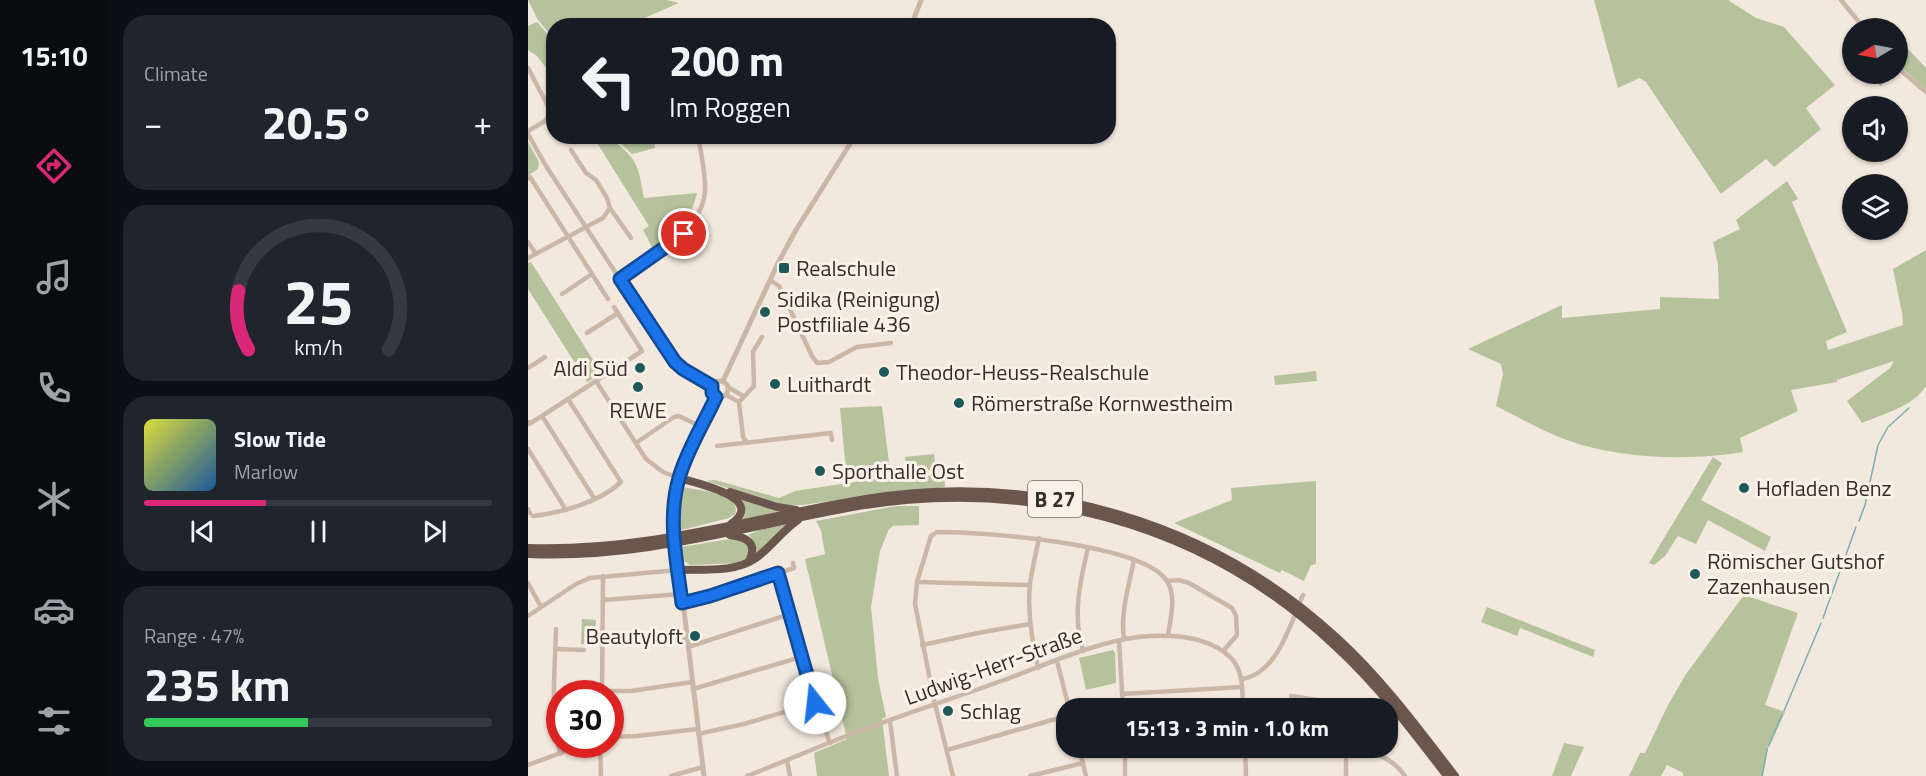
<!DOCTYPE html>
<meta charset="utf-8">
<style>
body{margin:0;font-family:"Titillium Web",sans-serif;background:#20242c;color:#f1f3f6;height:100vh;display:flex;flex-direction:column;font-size:22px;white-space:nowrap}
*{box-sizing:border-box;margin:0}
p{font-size:20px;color:#9ea1a6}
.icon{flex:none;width:33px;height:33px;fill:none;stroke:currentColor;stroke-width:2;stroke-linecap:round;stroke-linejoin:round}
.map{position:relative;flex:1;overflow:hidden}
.drawer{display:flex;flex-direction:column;gap:15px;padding:15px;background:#0d0f14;width:420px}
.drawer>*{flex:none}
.banner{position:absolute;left:18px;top:18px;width:570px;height:126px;border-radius:24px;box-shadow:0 2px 4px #0004;background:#171b24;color:#f1f3f6;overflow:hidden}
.needle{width:39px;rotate:260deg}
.buttons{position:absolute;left:1314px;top:18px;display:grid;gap:12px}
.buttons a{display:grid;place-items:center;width:66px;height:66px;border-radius:50%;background:#171b24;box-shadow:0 2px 4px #0004;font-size:30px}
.speed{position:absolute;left:18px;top:680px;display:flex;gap:12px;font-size:30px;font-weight:700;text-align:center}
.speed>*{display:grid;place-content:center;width:78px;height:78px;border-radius:50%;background:#171b24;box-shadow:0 2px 4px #0004;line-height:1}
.speed .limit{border:9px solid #d22;background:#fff;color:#111}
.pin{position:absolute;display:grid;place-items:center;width:51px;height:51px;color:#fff;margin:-26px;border:3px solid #fff;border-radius:50%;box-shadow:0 2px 6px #0007}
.me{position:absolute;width:66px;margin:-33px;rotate:344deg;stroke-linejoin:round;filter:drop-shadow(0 0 4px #0008)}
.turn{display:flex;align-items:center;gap:21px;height:126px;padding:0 24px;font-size:27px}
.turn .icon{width:78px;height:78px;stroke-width:2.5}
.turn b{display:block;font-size:42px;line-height:51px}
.big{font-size:45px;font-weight:700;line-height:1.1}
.drawer .tile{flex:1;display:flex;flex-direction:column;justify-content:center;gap:9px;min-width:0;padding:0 21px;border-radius:24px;background:#20242c}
.drawer .dial{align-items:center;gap:0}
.dial svg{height:156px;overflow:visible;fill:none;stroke:#363941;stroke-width:7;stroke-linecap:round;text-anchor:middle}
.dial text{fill:#f1f3f6;stroke:none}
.song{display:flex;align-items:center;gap:18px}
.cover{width:72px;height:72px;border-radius:9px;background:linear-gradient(135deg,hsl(60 70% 55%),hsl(210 70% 35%))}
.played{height:6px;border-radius:3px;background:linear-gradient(90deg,#db2777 35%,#363941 35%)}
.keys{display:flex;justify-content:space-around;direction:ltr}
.heat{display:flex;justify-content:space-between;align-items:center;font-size:33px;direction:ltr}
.charge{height:9px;border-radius:4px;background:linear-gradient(90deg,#34c759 47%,#363941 0)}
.trip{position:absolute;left:528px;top:698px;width:342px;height:60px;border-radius:24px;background:#171b24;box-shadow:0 2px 4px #0004;font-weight:700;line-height:60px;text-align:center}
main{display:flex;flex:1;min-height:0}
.menu{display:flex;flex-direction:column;width:108px;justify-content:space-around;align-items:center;background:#090b0e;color:#9ea1a6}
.menu .icon{width:42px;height:42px}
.menu .selected{color:#db2777}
.menu b{font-size:27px;color:#f1f3f6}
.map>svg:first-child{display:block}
.green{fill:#b6c29c}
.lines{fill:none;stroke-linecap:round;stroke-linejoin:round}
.stream{stroke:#7bb0b0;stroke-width:1.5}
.minor{stroke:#cbb7a8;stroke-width:4.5}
.tertiary{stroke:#cbb7a8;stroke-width:5}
.trunk{stroke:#6a564c;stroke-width:8}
.route-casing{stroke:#114b97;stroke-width:15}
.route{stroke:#1a73e8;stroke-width:10}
.poi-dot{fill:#1d585a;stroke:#faf2e9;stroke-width:2}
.labels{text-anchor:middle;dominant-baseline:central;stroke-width:6;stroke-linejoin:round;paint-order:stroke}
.shield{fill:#faf2e9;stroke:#726863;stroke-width:1.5}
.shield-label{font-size:21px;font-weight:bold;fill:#382d29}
.poi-label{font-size:22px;fill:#382d29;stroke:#faf2e9;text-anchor:start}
.street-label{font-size:22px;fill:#382d29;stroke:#faf2e9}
</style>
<main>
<nav class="menu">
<b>15:10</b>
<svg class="icon selected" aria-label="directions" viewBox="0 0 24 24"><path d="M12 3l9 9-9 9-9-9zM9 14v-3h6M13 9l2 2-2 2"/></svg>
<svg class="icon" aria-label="music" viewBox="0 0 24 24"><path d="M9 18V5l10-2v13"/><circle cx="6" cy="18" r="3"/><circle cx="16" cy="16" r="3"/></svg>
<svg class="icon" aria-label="phone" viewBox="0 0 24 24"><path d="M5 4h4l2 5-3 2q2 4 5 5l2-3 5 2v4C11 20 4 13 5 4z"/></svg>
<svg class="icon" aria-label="climate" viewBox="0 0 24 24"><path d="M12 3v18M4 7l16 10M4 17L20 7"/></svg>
<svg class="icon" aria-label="car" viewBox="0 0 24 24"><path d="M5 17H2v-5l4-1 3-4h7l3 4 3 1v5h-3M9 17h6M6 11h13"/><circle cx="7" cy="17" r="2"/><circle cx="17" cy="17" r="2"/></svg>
<svg class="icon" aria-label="filters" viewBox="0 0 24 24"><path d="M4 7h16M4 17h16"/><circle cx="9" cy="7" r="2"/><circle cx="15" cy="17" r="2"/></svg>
</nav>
<section class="drawer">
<div class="tile"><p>Climate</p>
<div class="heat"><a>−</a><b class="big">20.5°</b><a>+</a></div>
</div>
<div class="tile dial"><svg viewBox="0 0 100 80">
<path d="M14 69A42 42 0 1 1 86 69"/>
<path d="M14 69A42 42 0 0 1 9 39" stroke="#db2777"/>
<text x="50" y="56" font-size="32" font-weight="700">25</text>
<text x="50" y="72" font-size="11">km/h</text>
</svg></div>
<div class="tile">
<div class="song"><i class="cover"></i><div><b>Slow Tide</b><p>Marlow</p></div></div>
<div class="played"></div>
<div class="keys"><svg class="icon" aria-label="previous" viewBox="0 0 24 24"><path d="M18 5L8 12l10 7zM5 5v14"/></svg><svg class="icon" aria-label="pause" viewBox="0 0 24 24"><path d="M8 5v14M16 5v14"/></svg><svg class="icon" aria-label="next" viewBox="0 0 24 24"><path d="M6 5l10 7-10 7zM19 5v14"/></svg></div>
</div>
<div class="tile"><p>Range · 47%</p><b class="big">235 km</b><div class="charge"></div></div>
</section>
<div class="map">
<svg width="1398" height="776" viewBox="0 0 1398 776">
<rect width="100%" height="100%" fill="#f3e8dd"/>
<!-- green -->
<g class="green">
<path d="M139 0 151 3 100 25 26 26 25 38 10 20 0 0Z"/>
<path d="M1066 0H1200L1228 18 1256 27 1307 85 1278 108 1293 129 1246 167 1238 159 1193 194 1118 82 1111 78 1090 88Z"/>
<path d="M9 22 25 40V77L9 56 0 50V26Z"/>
<path d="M1381 50 1398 68V89L1372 66 1373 59Z"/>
<path d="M1343 74H1369L1352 86Z"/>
<path d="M116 136 126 137 127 148 104 154 93 144 96 140Z"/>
<path d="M72 137H83C89 145 97 149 103 157 112 168 113 184 116 198L169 193C161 224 150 231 125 249L115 230 121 226 69 143 74 139Z"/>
<path d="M0 142 11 162 10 169 0 176Z"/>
<path d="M1259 181 1270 199 1264 202 1319 332 1298 341 1300 350 1375 325 1374 313 1365 269 1398 250V386C1386 406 1355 414 1334 423L1319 401 1362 368 1366 361 1309 380V382L1263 390 1270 411 1212 438 1215 452C1162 461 1090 459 1039 440 1014 431 992 418 968 406L975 374 973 364 940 349 1034 305V318L1132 309V297L1191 299 1190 264 1185 242 1212 229 1208 220Z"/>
<path d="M3 262 74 374 59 382 0 289V263Z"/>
<path d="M788 371 789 381 747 385 746 376Z"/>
<path d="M354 406 362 471 354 476 319 480 312 408Z"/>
<path d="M406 454 408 469 379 473 377 457Z"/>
<path d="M1185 457 1194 463 1173 500 1243 537 1237 551 1180 520 1168 544 1150 536 1137 556 1126 565 1121 563Z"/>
<path d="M416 475 417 487 346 495 275 505H253L178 481 187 480 251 498 267 491 353 478Z"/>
<path d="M788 481V564L783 565 776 581 754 570 752 573 646 523 704 500 703 488Z"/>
<path d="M154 487C168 490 215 493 207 514L201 518 150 531 149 521Z"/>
<path d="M213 498 253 511 213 521C219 512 219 508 213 498Z"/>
<path d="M368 506H391V525L365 526 361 529 352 551 343 607 350 678 358 717 354 719 361 776H289L286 753 319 739 277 559 297 554 293 530 288 521Z"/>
<path d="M261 524 227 557C229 547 228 542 220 535L231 530Z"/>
<path d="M202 539H211L220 544 222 553 214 563 162 565 156 561 153 547Z"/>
<path d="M1216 595 1270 613 1237 705 1257 712 1240 749 1235 776H1155V773L1139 765 1133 776H1101L1112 753H1117L1140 705 1158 674Z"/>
<path d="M959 607 1067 650 1065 657 992 628 989 636 953 622Z"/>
<path d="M54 619 68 620 67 645 53 644Z"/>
<path d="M585 650 587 653 588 683 558 690 551 658Z"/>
<path d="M1036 743 1056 747 1043 776H1024Z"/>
</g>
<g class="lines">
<!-- stream -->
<g class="stream">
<path d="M1331 521 1337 505 1350 445 1360 427 1381 408"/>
<path d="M1295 618 1328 527"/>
<path d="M1256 711 1293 623"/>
<path d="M1241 745 1254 715"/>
<path d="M1234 776 1239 749"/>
</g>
<!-- minor -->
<g class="minor">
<path d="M1313 0 1336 28"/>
<path d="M118 22 120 26"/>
<path d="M0 68 23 112 17 121 0 131"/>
<path d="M1370 68 1398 92"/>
<path d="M0 134 18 166 140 353 155 369 184 385"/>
<path d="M0 178 2 177 80 299"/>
<path d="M82 208 103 238"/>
<path d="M0 242 8 254"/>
<path d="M0 258 75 218 82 208 79 198 68 180 58 173 43 150"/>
<path d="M92 279C123 257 173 233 177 192 178 174 173 154 170 136"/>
<path d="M242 280 251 286 284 356 289 363 301 362 329 347 363 343"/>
<path d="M34 294 64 274"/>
<path d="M59 333 90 313"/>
<path d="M0 368 17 357"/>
<path d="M68 381 118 459 135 472 151 478"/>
<path d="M200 387 215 396"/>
<path d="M198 395 211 402"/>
<path d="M14 416 66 498"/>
<path d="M0 422 1 424 14 416 114 351 86 307"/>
<path d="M108 443 146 417 151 416 174 427"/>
<path d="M219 443 215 437 211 402 226 386 225 352 234 337"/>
<path d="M189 446 303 433 304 440"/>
<path d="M0 449 38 510"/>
<path d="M0 509 2 513"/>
<path d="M5 516C33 513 72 502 93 482L40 399"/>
<path d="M250 573 287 703 302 743"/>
<path d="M639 581 651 580 661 583 704 608 708 616 709 635 695 651"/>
<path d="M389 582 502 585"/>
<path d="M0 583 13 607"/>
<path d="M75 600 153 594"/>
<path d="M154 603 182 596 266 568 265 563"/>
<path d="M0 616 48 584 62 578 150 570"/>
<path d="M28 629C27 673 22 709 32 754"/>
<path d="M596 639C592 614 601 585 606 560"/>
<path d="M591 641 595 708"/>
<path d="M74 644 116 643 158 638"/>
<path d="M394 645 455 632 502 624"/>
<path d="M160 647 262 614"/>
<path d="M28 649 56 650"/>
<path d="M555 651C544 617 552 581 560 548"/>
<path d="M529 661 541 708"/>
<path d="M510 668C504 641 499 612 502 584 504 569 508 553 511 538"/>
<path d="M714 679C750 673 762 624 775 595"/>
<path d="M165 689 273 657"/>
<path d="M74 691H103L164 682"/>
<path d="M74 693 75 576"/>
<path d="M594 694 714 687"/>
<path d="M763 696 816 704 822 708"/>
<path d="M362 721 369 776"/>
<path d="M170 734 216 724 287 703"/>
<path d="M82 737 109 736 170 729"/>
<path d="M72 744 73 776"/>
<path d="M551 747 558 776"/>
<path d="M597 747V776"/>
<path d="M717 747 718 776"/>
<path d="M419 750 538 716"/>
<path d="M818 753V776"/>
<path d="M717 756 839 752C856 756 867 762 877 776"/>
<path d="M259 761 262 776"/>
<path d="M0 765 57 744"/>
<path d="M143 776 175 767"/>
<path d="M219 776C253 763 287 748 321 735 372 715 424 699 476 680 517 665 568 642 610 637 640 634 679 635 702 657 716 670 714 690 715 708"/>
<path d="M425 776 406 700 387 604 389 582 403 536 409 532C454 532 614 543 639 581 649 597 642 620 640 636"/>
<path d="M502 776 555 763"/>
</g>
<!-- tertiary -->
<g class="tertiary">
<path d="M383 26 393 0"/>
<circle cx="192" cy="389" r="8"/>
<path d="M195 381 250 263 268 230 327 136"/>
<path d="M176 776 145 519 151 478 188 397"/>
</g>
<!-- trunk -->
<g class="trunk">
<path d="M151 478C168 483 240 498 203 524"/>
<path d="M202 492 249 507 268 510"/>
<path d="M202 535C219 537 230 543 221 561"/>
<path d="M0 548C120 552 222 518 338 499 508 471 682 521 809 638 854 679 890 728 927 776"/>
<path d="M0 554C113 559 210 528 319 508 496 476 672 520 805 644 848 683 884 730 919 776"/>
<path d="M150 570C175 569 207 573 228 558 243 547 254 531 270 520"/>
</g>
</g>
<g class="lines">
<!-- route casing -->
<g class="route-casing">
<path id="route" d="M156 234 92 279 147 362 155 369 184 386V393L188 397C176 423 159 450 151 478 139 519 149 562 154 603L182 596 250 573 287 703"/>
</g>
<!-- route -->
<use href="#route" class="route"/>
</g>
<!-- markers -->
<g class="poi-dot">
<rect x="250" y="262" width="12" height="12" rx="3"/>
<circle cx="237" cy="312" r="6"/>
<circle cx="112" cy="368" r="6"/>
<circle cx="356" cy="372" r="6"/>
<circle cx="247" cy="384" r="6"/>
<circle cx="110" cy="387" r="6"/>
<circle cx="431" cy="403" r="6"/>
<circle cx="292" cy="471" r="6"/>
<circle cx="1216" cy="488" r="6"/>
<circle cx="1167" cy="574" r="6"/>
<circle cx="167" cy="636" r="6"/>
<circle cx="420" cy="711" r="6"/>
</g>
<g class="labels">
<!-- shield labels -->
<rect class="shield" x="500" y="481" width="54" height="36" rx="4.5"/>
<g class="shield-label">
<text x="527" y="499">B 27</text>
</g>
<!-- poi labels -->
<g class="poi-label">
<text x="268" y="268">Realschule</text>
<text x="249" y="299">Sidika (Reinigung)<tspan x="249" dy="25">Postfiliale 436</tspan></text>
<text x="100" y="368" text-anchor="end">Aldi Süd</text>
<text x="368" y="372">Theodor-Heuss-Realschule</text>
<text x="259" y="384">Luithardt</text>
<text x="443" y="403">Römerstraße Kornwestheim</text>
<text x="110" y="410" text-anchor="middle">REWE</text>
<text x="304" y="471">Sporthalle Ost</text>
<text x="1228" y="488">Hofladen Benz</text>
<text x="1179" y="561">Römischer Gutshof<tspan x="1179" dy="25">Zazenhausen</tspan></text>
<text x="155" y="636" text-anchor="end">Beautyloft</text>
<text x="432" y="711">Schlag</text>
</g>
<!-- street labels -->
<g class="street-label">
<text transform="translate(465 666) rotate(-20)">Ludwig-Herr-Straße</text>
</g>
</g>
</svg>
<div class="buttons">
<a><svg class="needle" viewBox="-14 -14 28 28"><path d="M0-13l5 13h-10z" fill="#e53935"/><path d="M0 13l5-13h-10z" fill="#9ea1a6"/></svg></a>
<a><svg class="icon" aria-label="sound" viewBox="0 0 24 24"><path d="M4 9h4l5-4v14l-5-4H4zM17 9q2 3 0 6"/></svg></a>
<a><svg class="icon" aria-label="layers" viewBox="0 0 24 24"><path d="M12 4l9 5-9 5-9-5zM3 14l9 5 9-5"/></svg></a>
</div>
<div class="speed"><div class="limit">30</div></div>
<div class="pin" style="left:156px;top:234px;background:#d93025"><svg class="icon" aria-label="arrive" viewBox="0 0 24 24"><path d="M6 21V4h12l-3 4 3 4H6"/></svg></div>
<svg class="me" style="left:287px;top:703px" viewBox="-20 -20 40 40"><circle r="19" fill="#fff"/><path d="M0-13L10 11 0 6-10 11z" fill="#1a73e8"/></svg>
<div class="trip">15:13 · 3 min · 1.0 km</div>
<div class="banner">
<div class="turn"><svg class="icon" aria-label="left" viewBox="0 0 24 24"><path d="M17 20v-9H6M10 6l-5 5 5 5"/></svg><div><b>200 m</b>Im Roggen</div></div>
</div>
</div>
</main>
